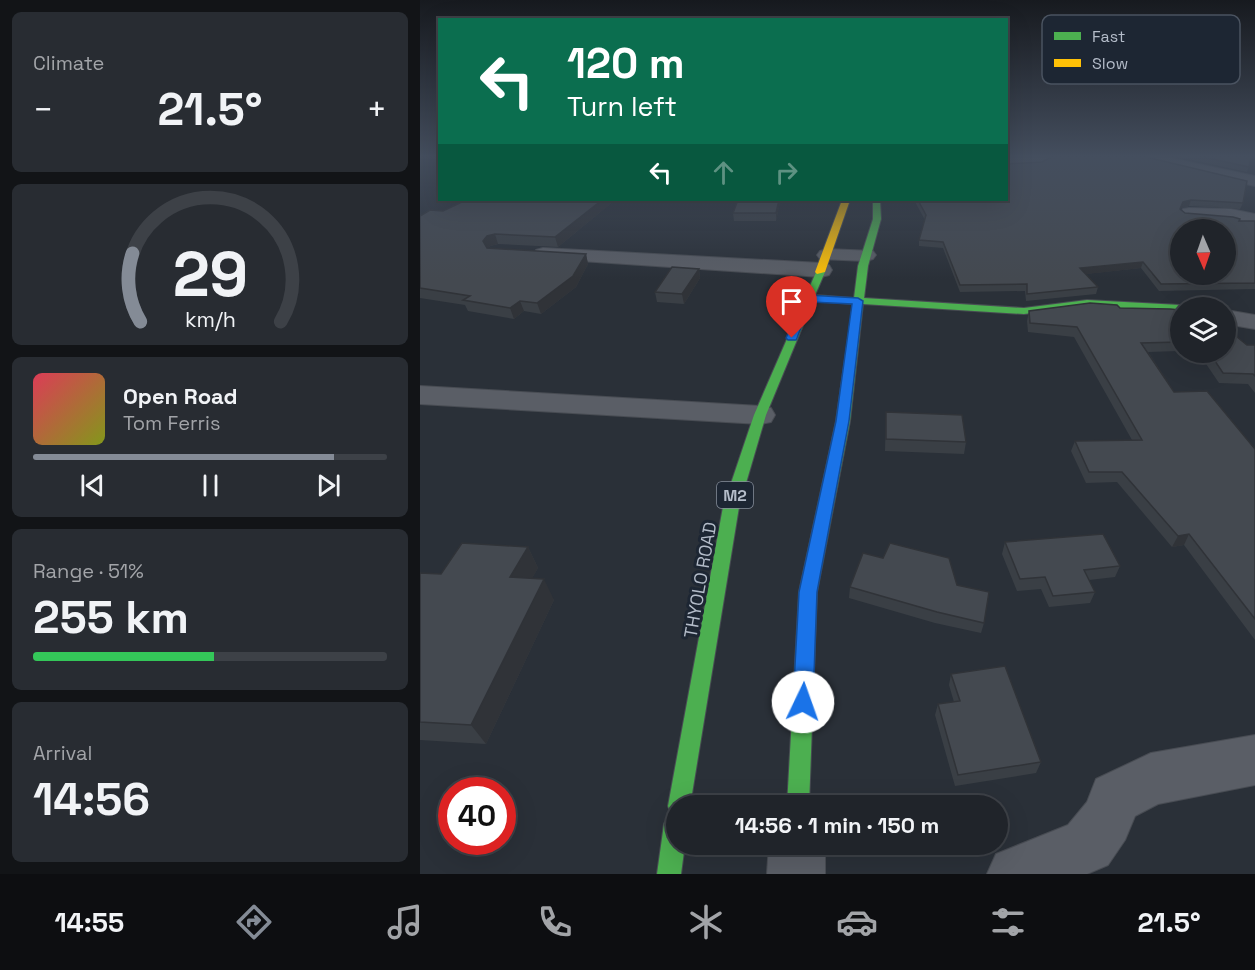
<!DOCTYPE html>
<meta charset="utf-8">
<style>
body{margin:0;font-family:"Space Grotesk",sans-serif;background:#282c32;color:#f1f3f6;height:100vh;display:flex;flex-direction:column;font-size:22px;white-space:nowrap}
*{box-sizing:border-box;margin:0}
p{font-size:20px;color:#a2a4a8}
.icon{flex:none;width:33px;height:33px;fill:none;stroke:currentColor;stroke-width:2;stroke-linecap:round;stroke-linejoin:round}
.map{position:relative;flex:1;overflow:hidden}
.side{display:flex;flex-direction:column;gap:12px;padding:12px;background:#121417;width:420px}
.side>*{flex:none}
.banner{position:absolute;left:18px;top:18px;width:570px;height:183px;border-radius:0px;box-shadow:0 6px 24px #0002,0 0 0 2px #3d4147;background:#0b6e4f;color:#fff;overflow:hidden}
.needle{width:39px;rotate:178deg}
.fabs{position:absolute;left:750px;top:219px;display:grid;gap:12px}
.fabs a{display:grid;place-items:center;width:66px;height:66px;border-radius:50%;background:#20242a;box-shadow:0 6px 24px #0002,0 0 0 2px #3d4147;font-size:30px}
.speed{position:absolute;left:18px;top:777px;display:flex;gap:12px;font-size:30px;font-weight:700;text-align:center}
.speed>*{display:grid;place-content:center;width:78px;height:78px;border-radius:50%;background:#20242a;box-shadow:0 6px 24px #0002,0 0 0 2px #3d4147;line-height:1}
.speed .limit{border:9px solid #d22;background:#fff;color:#111}
.pin{position:absolute;display:grid;place-items:center;width:51px;height:51px;color:#fff;margin:-62px -26px;border-radius:50% 50% 50% 0;rotate:-45deg;box-shadow:0 0 6px #0007}
.pin .icon{rotate:45deg}
.me{position:absolute;width:66px;margin:-33px;rotate:3deg;stroke-linejoin:round;filter:drop-shadow(0 0 4px #0008)}
.turn{display:flex;align-items:center;gap:21px;height:126px;padding:0 30px;font-size:27px}
.turn .icon{width:78px;height:78px;stroke-width:2.5}
.turn b{display:block;font-size:42px;line-height:51px}
.lanes{display:flex;align-items:center;height:57px;padding:0 30px;background:#0003;justify-content:center;gap:30px;direction:ltr}
.lanes .off{opacity:.35}
.big{font-size:45px;font-weight:700;line-height:1.1}
.side .tile{flex:1;display:flex;flex-direction:column;justify-content:center;gap:9px;min-width:0;padding:0 21px;border-radius:9px;background:#282c32}
.side .dial{align-items:center;gap:0}
.dial svg{height:156px;overflow:visible;fill:none;stroke:#3d4147;stroke-width:7;stroke-linecap:round;text-anchor:middle}
.dial text{fill:#f1f3f6;stroke:none}
.song{display:flex;align-items:center;gap:18px}
.cover{width:72px;height:72px;border-radius:9px;background:linear-gradient(135deg,hsl(350 70% 55%),hsl(70 70% 35%))}
.played{height:6px;border-radius:3px;background:linear-gradient(90deg,#848b96 85%,#3d4147 85%)}
.keys{display:flex;justify-content:space-around;direction:ltr}
.heat{display:flex;justify-content:space-between;align-items:center;font-size:33px;direction:ltr}
.charge{height:9px;border-radius:4px;background:linear-gradient(90deg,#34c759 51%,#3d4147 0)}
.trip{position:absolute;left:246px;top:795px;width:342px;height:60px;border-radius:30px;background:#20242a;box-shadow:0 6px 24px #0002,0 0 0 2px #3d4147;font-weight:700;line-height:60px;text-align:center}
.tab-bar{display:flex;height:96px;justify-content:space-around;align-items:center;background:#0d0e11;color:#a2a4a8}
.tab-bar .icon{width:42px;height:42px}
.tab-bar .active{color:#848b96}
.tab-bar b{font-size:27px;color:#f1f3f6}
main{display:flex;flex:1;min-height:0}
.map>svg:first-child{display:block}
.lines{fill:none;stroke-linecap:round;stroke-linejoin:round}
.street-casing{stroke:#484c53;stroke-width:2}
.fast-casing{stroke:#484c53;stroke-width:2}
.slow-casing{stroke:#484c53;stroke-width:2}
.street{fill:#5a5e66;fill-rule:evenodd}
.fast{fill:#4caf50;fill-rule:evenodd}
.slow{fill:#ffc107;fill-rule:evenodd}
.wall{fill:#3a3f45}
.shaded-wall{fill:#303338}
.building{fill:#444950;stroke:#303338;stroke-width:1.5;fill-rule:evenodd}
.route{fill:#1a73e8;stroke:#114b97;stroke-width:1.5}
.labels{text-anchor:middle;dominant-baseline:central;stroke-width:6;stroke-linejoin:round;paint-order:stroke}
.shield{fill:#1d2633;stroke:#878f9c;stroke-width:1.5}
.shield-label{font-size:16px;font-weight:bold;fill:#b4bcc9}
.street-label{font-size:18px;fill:#b4bcc9;stroke:#1d2633}
.key{fill:#1d2633;stroke:#4a5360;stroke-width:1.5}
.key-label{font-size:16px;fill:#b4bcc9}
</style>
<main>
<section class="side">
<div class="tile"><p>Climate</p>
<div class="heat"><a>−</a><b class="big">21.5°</b><a>+</a></div>
</div>
<div class="tile dial"><svg viewBox="0 0 100 80">
<path d="M14 69A42 42 0 1 1 86 69"/>
<path d="M14 69A42 42 0 0 1 10 34" stroke="#848b96"/>
<text x="50" y="56" font-size="32" font-weight="700">29</text>
<text x="50" y="72" font-size="11">km/h</text>
</svg></div>
<div class="tile">
<div class="song"><i class="cover"></i><div><b>Open Road</b><p>Tom Ferris</p></div></div>
<div class="played"></div>
<div class="keys"><svg class="icon" aria-label="previous" viewBox="0 0 24 24"><path d="M18 5L8 12l10 7zM5 5v14"/></svg><svg class="icon" aria-label="pause" viewBox="0 0 24 24"><path d="M8 5v14M16 5v14"/></svg><svg class="icon" aria-label="next" viewBox="0 0 24 24"><path d="M6 5l10 7-10 7zM19 5v14"/></svg></div>
</div>
<div class="tile"><p>Range · 51%</p><b class="big">255 km</b><div class="charge"></div></div>
<div class="tile"><p>Arrival</p><b class="big">14:56</b></div>
</section>
<div class="map">
<svg width="835" height="874" viewBox="0 0 835 874">
<rect width="100%" height="100%" fill="#2a3038"/>
<g class="lines">
<!-- street casing -->
<g class="street-casing">
<g id="street">
<path d="M638 156 621 165 586 167V157Z"/>
<path d="M721 156H741L835 176V186L722 161Z"/>
<path d="M769 208 811 209 835 214V226L811 221 763 217 760 213 763 209Z"/>
<path d="M123 248 401 263 409 265 412 270 409 275 401 277 116 258 113 254 116 250Z"/>
<path d="M407 249 453 251 456 255 453 259 446 261 400 259 397 255 400 251Z"/>
<path d="M806 310 835 315V329L806 324Z"/>
<path d="M0 386 340 406 351 408 355 415 351 422 340 424 0 404Z"/>
<path d="M835 735V785L738 804 715 816 705 840 688 865 667 874H567L576 854 648 825 667 802 676 779 731 753Z"/>
<path d="M349 844H405V874H347Z"/>
</g>
</g>
<!-- fast casing -->
<g class="fast-casing">
<path id="fast" d="M453 200H460L461 219 448 266 444 298 604 308 667 300 760 305 765 308H760V311L667 306 604 314 443 304 430 421 397 592 389 806H367L379 592 416 421 433 304 393 301 346 415 319 507 270 806H256V844H265L261 874H237L244 824 248 816 251 814 248 806 303 507 334 415 397 270 405 272 395 295 434 298 438 266 453 219Z"/>
</g>
<!-- slow casing -->
<g class="slow-casing">
<path id="slow" d="M422 200H430L405 272 397 274 395 272Z"/>
</g>
<!-- street -->
<use href="#street" class="street"/>
<!-- fast -->
<use href="#fast" class="fast"/>
<!-- slow -->
<use href="#slow" class="slow"/>
</g>
<!-- wall -->
<g class="wall">
<path d="M754 156H831L827 172Z"/>
<path d="M586 164 823 203 820 209 769 206 761 208V209L765 213 819 221H835V289L739 291 721 268 665 274 678 287 676 294 606 301 605 291 540 292 523 248 499 246V240L505 220 494 200H586Z"/>
<path d="M46 200H195L138 247 78 244 70 246 68 248 166 254 168 264 156 287 121 314 104 311 94 319 48 311 45 305 0 298V216L23 211Z"/>
<path d="M307 200H383L382 203 360 202 356 221H314L313 213 317 201Z"/>
<path d="M279 269 280 278 264 304 237 302 235 292Z"/>
<path d="M700 308 760 310V351L728 352 754 392 835 449V640L764 545 752 547 697 482 666 483 651 451 655 441 712 440 654 337 608 332 607 321 609 311Z"/>
<path d="M827 345H835V393L828 384 799 383 778 352H806Z"/>
<path d="M466 412 546 442 544 454 465 451Z"/>
<path d="M585 542 700 566 695 577 669 580 675 592 670 603 629 607 621 589 597 591 582 554Z"/>
<path d="M108 547 118 568 112 578 134 600 66 744 0 740V573L21 574Z"/>
<path d="M537 585 564 623 561 633 515 623 429 598 430 587Z"/>
<path d="M531 674 621 762 616 773 535 786 515 715 518 704 534 702 529 685Z"/>
</g>
<!-- shaded-wall -->
<g class="shaded-wall">
<path d="M182 200H195L138 247 135 237Z"/>
<path d="M359 200H360V202L356 221V213Z"/>
<path d="M771 200 769 206 761 208 758 214 763 202Z"/>
<path d="M75 234 78 244 70 246 66 251 63 241 67 236Z"/>
<path d="M166 254 168 264 156 287 121 314 117 303Z"/>
<path d="M723 262 721 268 658 275 660 268Z"/>
<path d="M279 269 280 278 264 304 262 294Z"/>
<path d="M100 301 104 311 94 319 90 308Z"/>
<path d="M769 534 764 545 752 547 758 536Z"/>
<path d="M108 547 118 568 101 598 90 577Z"/>
<path d="M124 579 134 600 66 744 51 725Z"/>
</g>
<!-- building -->
<g class="building">
<path d="M633 156H722L827 181 823 203 771 200 763 202 760 209 765 213 813 217 820 219 819 221H835V283L741 284 723 262 660 268 678 287 607 294V284L540 285 523 242 499 240 506 215 498 200H586V164L622 162ZM760 230H806V274H760Z"/>
<path d="M779 156H831L829 167Z"/>
<path d="M46 200H182L135 237 75 234 67 236 63 241 67 248 166 254 153 276 117 303 100 301 90 308 43 300 50 296 0 288V216L10 210 23 211Z"/>
<path d="M318 200H359L356 213H313Z"/>
<path d="M252 267 279 269 262 294 235 292Z"/>
<path d="M670 303 697 305 700 308 750 309 760 310V342L721 343 754 392 787 391 835 449V619L769 534 758 536 702 472H669L655 441 722 440 657 327 610 323 609 311Z"/>
<path d="M806 328 827 345H835V376L833 374 803 373 789 352H806Z"/>
<path d="M466 412 542 415 546 442 466 439Z"/>
<path d="M683 534 700 566 664 570 675 592 633 596 625 577 600 579 585 542Z"/>
<path d="M42 543 108 547 90 577 124 579 51 725 0 722V573L21 574Z"/>
<path d="M470 543 529 558 537 585 569 592 564 623 517 612 430 587 443 553 463 558Z"/>
<path d="M585 666 621 762 538 775 518 704 540 701 531 674Z"/>
</g>
<!-- sky -->
<linearGradient id="sky" x2="0" y2="1"><stop stop-color="#171a1f"/><stop offset="0.56" stop-color="#444e5e"/><stop offset="1" stop-color="#444e5e" stop-opacity="0"/></linearGradient>
<rect width="835" height="279" fill="url(#sky)"/>
<!-- route -->
<path class="route" d="M388 295 438 298 443 301 429 421 397 592 393 702 390 709 383 712 376 709 373 702 379 592 416 421 432 304 391 302 377 338 376 340H368L366 338 383 298Z"/>
<g class="labels">
<!-- shield labels -->
<rect class="shield" x="297" y="482" width="36" height="26" rx="4.5"/>
<g class="shield-label">
<text x="315" y="495">M2</text>
</g>
<!-- street labels -->
<g class="street-label">
<text transform="translate(280 580) rotate(-80)">THYOLO ROAD</text>
</g>
</g>
<!-- legend -->
<rect x="622" y="15" width="198" height="69" rx="9" class="key"/>
<rect x="634" y="32" width="27" height="8" fill="#4caf50"/>
<rect x="634" y="59" width="27" height="8" fill="#ffc107"/>
<g class="key-label">
<text x="672" y="42">Fast</text>
<text x="672" y="69">Slow</text>
</g>
</svg>
<div class="fabs">
<a><svg class="needle" viewBox="-14 -14 28 28"><path d="M0-13l5 13h-10z" fill="#e53935"/><path d="M0 13l5-13h-10z" fill="#a2a4a8"/></svg></a>
<a><svg class="icon" aria-label="layers" viewBox="0 0 24 24"><path d="M12 4l9 5-9 5-9-5zM3 14l9 5 9-5"/></svg></a>
</div>
<div class="speed"><div class="limit">40</div></div>
<div class="pin" style="left:372px;top:338px;background:#d93025"><svg class="icon" aria-label="arrive" viewBox="0 0 24 24"><path d="M6 21V4h12l-3 4 3 4H6"/></svg></div>
<svg class="me" style="left:383px;top:702px" viewBox="-20 -20 40 40"><circle r="19" fill="#fff"/><path d="M0-13L10 11 0 6-10 11z" fill="#1a73e8"/></svg>
<div class="trip">14:56 · 1 min · 150 m</div>
<div class="banner">
<div class="turn"><svg class="icon" aria-label="left" viewBox="0 0 24 24"><path d="M17 20v-9H6M10 6l-5 5 5 5"/></svg><div><b>120 m</b>Turn left</div></div>
<div class="lanes"><svg class="icon" aria-label="left" viewBox="0 0 24 24"><path d="M17 20v-9H6M10 6l-5 5 5 5"/></svg><svg class="icon off" aria-label="ahead" viewBox="0 0 24 24"><path d="M12 20V5M6 11l6-6 6 6"/></svg><svg class="icon off" aria-label="right" viewBox="0 0 24 24"><path d="M7 20v-9h11M14 6l5 5-5 5"/></svg></div>
</div>
</div>
</main>
<nav class="tab-bar">
<b>14:55</b>
<svg class="icon active" aria-label="directions" viewBox="0 0 24 24"><path d="M12 3l9 9-9 9-9-9zM9 14v-3h6M13 9l2 2-2 2"/></svg>
<svg class="icon" aria-label="music" viewBox="0 0 24 24"><path d="M9 18V5l10-2v13"/><circle cx="6" cy="18" r="3"/><circle cx="16" cy="16" r="3"/></svg>
<svg class="icon" aria-label="phone" viewBox="0 0 24 24"><path d="M5 4h4l2 5-3 2q2 4 5 5l2-3 5 2v4C11 20 4 13 5 4z"/></svg>
<svg class="icon" aria-label="climate" viewBox="0 0 24 24"><path d="M12 3v18M4 7l16 10M4 17L20 7"/></svg>
<svg class="icon" aria-label="car" viewBox="0 0 24 24"><path d="M5 17H2v-5l4-1 3-4h7l3 4 3 1v5h-3M9 17h6M6 11h13"/><circle cx="7" cy="17" r="2"/><circle cx="17" cy="17" r="2"/></svg>
<svg class="icon" aria-label="filters" viewBox="0 0 24 24"><path d="M4 7h16M4 17h16"/><circle cx="9" cy="7" r="2"/><circle cx="15" cy="17" r="2"/></svg>
<b>21.5°</b>
</nav>
